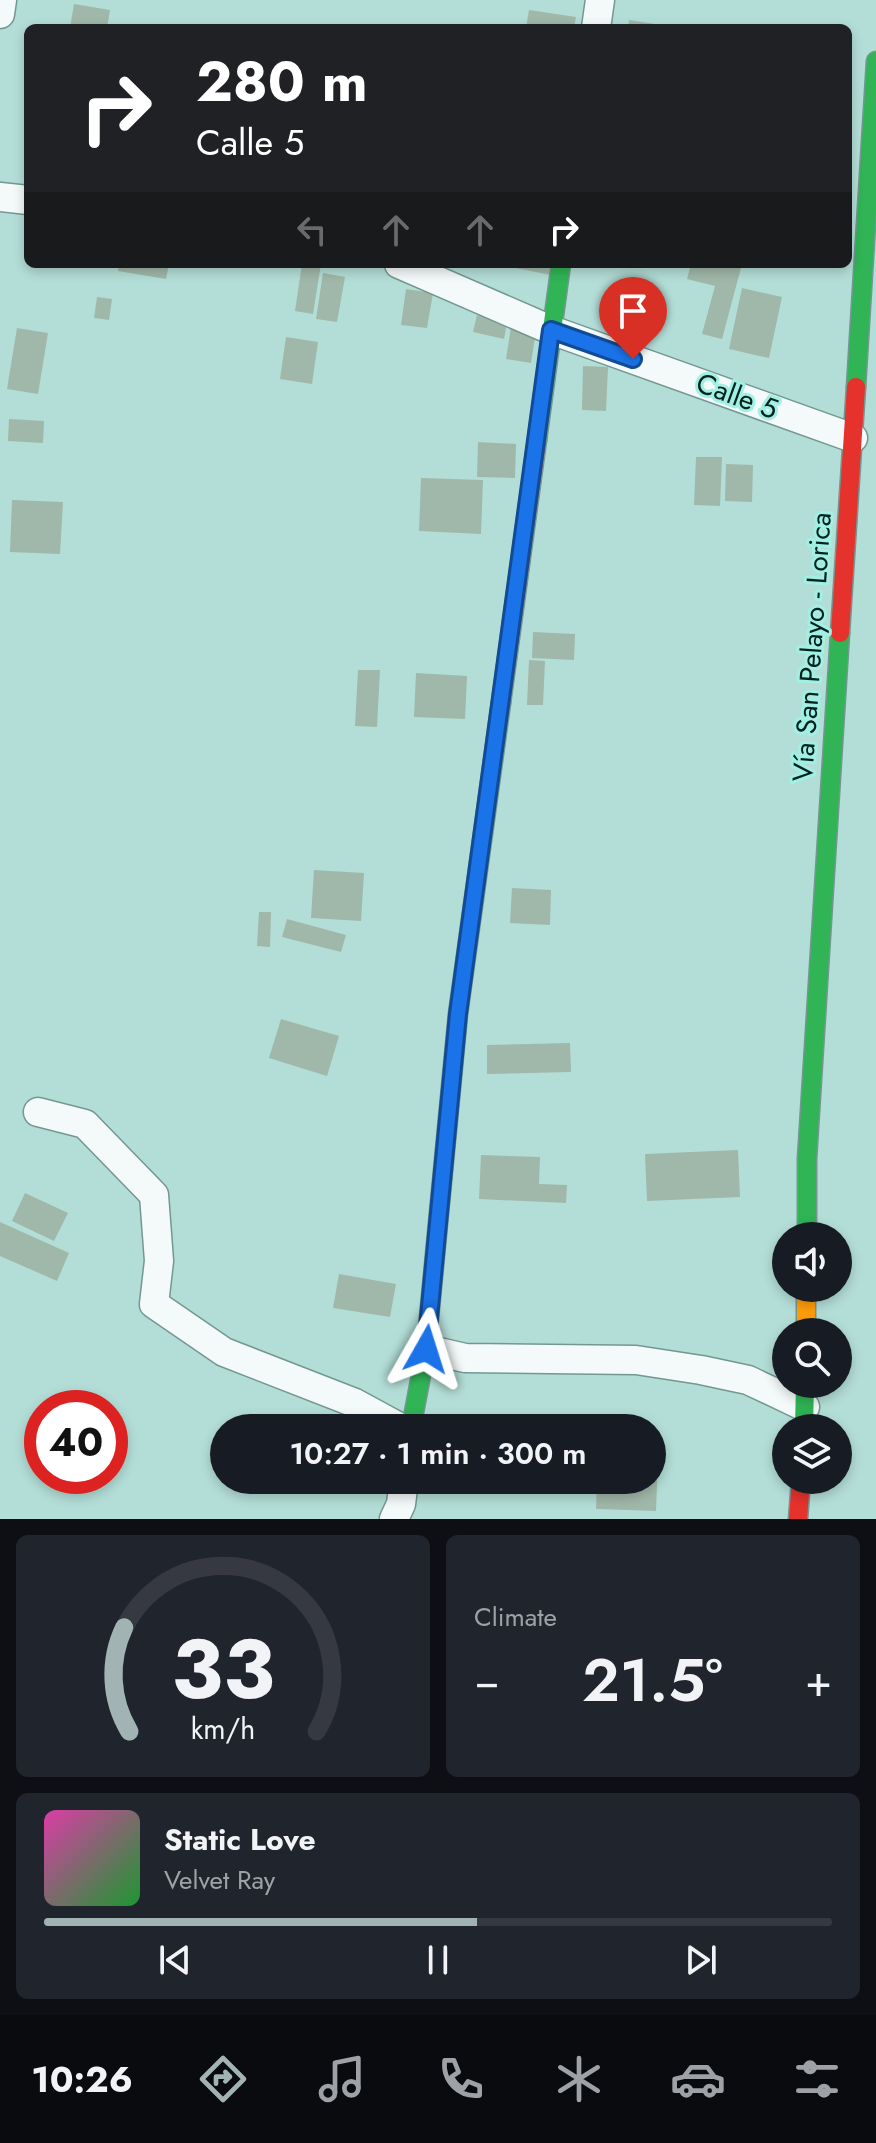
<!DOCTYPE html>
<meta charset="utf-8">
<style>
body{margin:0;font-family:Jost,sans-serif;background:#20242c;color:#f1f3f6;height:100vh;display:flex;flex-direction:column;font-size:30px;white-space:nowrap}
*{box-sizing:border-box;margin:0}
p{font-size:26px;color:#9ea1a6}
.icon{flex:none;width:44px;height:44px;fill:none;stroke:currentColor;stroke-width:2;stroke-linecap:round;stroke-linejoin:round}
.map{position:relative;height:1519px;overflow:hidden}
.panel{display:flex;flex-direction:column;gap:16px;padding:16px;background:#0d0f14;flex:1}
.panel>*{flex:none}
.banner{position:absolute;left:24px;top:24px;width:828px;height:244px;border-radius:12px;box-shadow:0 4px 12px #0003;background:#202124;color:#fff;overflow:hidden}
.buttons{position:absolute;left:772px;top:1222px;display:grid;gap:16px}
.buttons a{display:grid;place-items:center;width:80px;height:80px;border-radius:50%;background:#171b24;box-shadow:0 4px 12px #0003;font-size:40px}
.speed{position:absolute;left:24px;top:1390px;display:flex;gap:16px;font-size:40px;font-weight:700;text-align:center}
.speed>*{display:grid;place-content:center;width:104px;height:104px;border-radius:50%;background:#171b24;box-shadow:0 4px 12px #0003;line-height:1}
.speed .limit{border:12px solid #d22;background:#fff;color:#111}
.pin{position:absolute;display:grid;place-items:center;width:68px;height:68px;color:#fff;margin:-82px -34px;border-radius:50% 50% 50% 0;rotate:-45deg;box-shadow:0 0 8px #0007}
.pin .icon{rotate:45deg}
.me{position:absolute;width:88px;margin:-44px;rotate:6deg;stroke-linejoin:round;filter:drop-shadow(0 0 6px #0008)}
.turn{display:flex;align-items:center;gap:28px;height:168px;padding:0 40px;font-size:36px}
.turn .icon{width:104px;height:104px;stroke-width:2.5}
.turn b{display:block;font-size:56px;line-height:68px}
.lanes{display:flex;align-items:center;height:76px;padding:0 40px;background:#0003;justify-content:center;gap:40px;direction:ltr}
.lanes .off{opacity:.35}
.big{font-size:60px;font-weight:600;line-height:1.1}
.panel .tile{flex:1;display:flex;flex-direction:column;justify-content:center;gap:12px;min-width:0;padding:0 28px;border-radius:12px;background:#20242c}
.panel .dial{align-items:center;gap:0}
.dial svg{height:208px;overflow:visible;fill:none;stroke:#363941;stroke-width:7;stroke-linecap:round;text-anchor:middle}
.dial text{fill:#f1f3f6;stroke:none}
.song{display:flex;align-items:center;gap:24px}
.cover{width:96px;height:96px;border-radius:12px;background:linear-gradient(135deg,hsl(320 70% 55%),hsl(130 70% 35%))}
.played{height:8px;border-radius:4px;background:linear-gradient(90deg,#a1b3b2 55%,#363941 55%)}
.keys{display:flex;justify-content:space-around;direction:ltr}
.heat{display:flex;justify-content:space-between;align-items:center;font-size:44px;direction:ltr}
.panel .tiles{flex:1;display:grid;gap:16px;grid-template-columns:1fr 1fr}
.tile:last-child{grid-column:span 2}
.trip{position:absolute;left:210px;top:1414px;width:456px;height:80px;border-radius:40px;background:#171b24;box-shadow:0 4px 12px #0003;font-weight:600;line-height:80px;text-align:center}
.menu{display:flex;height:128px;justify-content:space-around;align-items:center;background:#090b0e;color:#9ea1a6}
.menu .icon{width:56px;height:56px}
.menu .selected{color:#a1b3b2}
.menu b{font-size:36px;color:#f1f3f6}
.map>svg:first-child{display:block}
.building{fill:#a0b8a9}
.lines{fill:none;stroke-linecap:round;stroke-linejoin:round}
.street-casing{stroke:#749792;stroke-width:31}
.fast-casing{stroke:#749792;stroke-width:21}
.slow-casing{stroke:#749792;stroke-width:21}
.jam-casing{stroke:#749792;stroke-width:21}
.street{stroke:#f4faf9;stroke-width:28}
.fast{stroke:#30b455;stroke-width:18}
.slow{stroke:#ff9f0a;stroke-width:18}
.jam{stroke:#e5322d;stroke-width:18}
.route-casing{stroke:#114b97;stroke-width:20}
.route{stroke:#1a73e8;stroke-width:14}
.labels{text-anchor:middle;dominant-baseline:central;stroke-width:6;stroke-linejoin:round;paint-order:stroke}
.street-label{font-size:28px;fill:#00221e;stroke:#a1f0e3}
</style>
<div class="map">
<svg width="876" height="1519" viewBox="0 0 876 1519">
<rect width="100%" height="100%" fill="#b3ded7"/>
<!-- building -->
<g class="building">
<path d="M74 4 110 10 107 28H70Z"/>
<path d="M529 10 576 17 574 28H526Z"/>
<path d="M629 20 668 26V28H628Z"/>
<path d="M119 264H169L166 279 118 271Z"/>
<path d="M302 264H321L313 314 295 311Z"/>
<path d="M495 264H553L551 275Z"/>
<path d="M691 264H742L722 339 702 334 715 286 687 279Z"/>
<path d="M323 273 345 277 337 322 316 319Z"/>
<path d="M742 288 782 297 769 358 729 349Z"/>
<path d="M406 289 433 293 427 328 401 325Z"/>
<path d="M97 297 112 299 109 320 94 318Z"/>
<path d="M477 315 507 322 504 339 473 332Z"/>
<path d="M511 327 536 331 531 363 506 359Z"/>
<path d="M17 328 48 333 38 394 7 389Z"/>
<path d="M286 337 318 342 312 384 280 379Z"/>
<path d="M583 366 608 367 606 411 582 410Z"/>
<path d="M9 419 44 421 43 443 8 441Z"/>
<path d="M478 442 516 444 515 478 477 477Z"/>
<path d="M696 457H722L720 506 694 505Z"/>
<path d="M726 464 753 465 752 502 725 501Z"/>
<path d="M421 478 483 480 481 534 419 531Z"/>
<path d="M12 500 63 502 60 554 10 552Z"/>
<path d="M533 632 575 634 574 660 532 658Z"/>
<path d="M529 660 545 661 543 705H527Z"/>
<path d="M358 670H380L377 727 355 726Z"/>
<path d="M416 673 467 676 465 719 414 717Z"/>
<path d="M314 870 364 873 361 921 311 918Z"/>
<path d="M512 888 551 890 550 925 510 923Z"/>
<path d="M259 912H271L270 947 257 946Z"/>
<path d="M287 919 346 935 341 952 282 937Z"/>
<path d="M281 1019 339 1036 327 1076 269 1058Z"/>
<path d="M570 1043 571 1072 487 1074V1045Z"/>
<path d="M738 1150 740 1197 647 1201 645 1154Z"/>
<path d="M481 1155 540 1157 539 1184 567 1185 566 1203 479 1199Z"/>
<path d="M25 1193 68 1213 54 1241 12 1221Z"/>
<path d="M0 1222 69 1253 57 1281 0 1256Z"/>
<path d="M339 1274 396 1284 390 1317 333 1308Z"/>
<path d="M652 1459H658L656 1511 596 1509 597 1480H652Z"/>
</g>
<g class="lines">
<!-- street casing -->
<g class="street-casing">
<g id="street">
<path d="M0 14 2 0"/>
<path d="M596 28 600 0"/>
<path d="M0 197 28 200"/>
<path d="M399 264 551 330 853 438"/>
<path d="M38 1112 85 1124 154 1195 159 1261 154 1304 224 1352 355 1403 401 1428"/>
<path d="M426 1349 465 1358 636 1360 701 1370 748 1380 805 1407"/>
<path d="M394 1519 401 1504 404 1480"/>
</g>
</g>
<!-- fast casing -->
<g class="fast-casing">
<g id="fast">
<path d="M856 387 876 61"/>
<path d="M537 440 561 264"/>
<path d="M807 1236V1159L840 633"/>
<path d="M411 1428 426 1349 458 1014 501 703"/>
<path d="M804 1428 805 1384"/>
</g>
</g>
<!-- slow casing -->
<g class="slow-casing">
<path id="slow" d="M806 1288V1332"/>
</g>
<!-- jam casing -->
<g class="jam-casing">
<g id="jam">
<path d="M840 633 856 387"/>
<path d="M501 703 537 440"/>
<path d="M798 1519 801 1480"/>
</g>
</g>
<!-- street -->
<use href="#street" class="street"/>
<!-- fast -->
<use href="#fast" class="fast"/>
<!-- slow -->
<use href="#slow" class="slow"/>
<!-- jam -->
<use href="#jam" class="jam"/>
</g>
<g class="lines">
<!-- route casing -->
<g class="route-casing">
<path id="route" d="M426 1349 458 1014 551 330 633 359"/>
</g>
<!-- route -->
<use href="#route" class="route"/>
</g>
<g class="labels">
<!-- street labels -->
<g class="street-label">
<text transform="translate(737 396) rotate(20)">Calle 5</text>
<text transform="translate(812 647) rotate(-86)">Vía San Pelayo - Lorica</text>
</g>
</g>
</svg>
<div class="buttons">
<a><svg class="icon" aria-label="sound" viewBox="0 0 24 24"><path d="M4 9h4l5-4v14l-5-4H4zM17 9q2 3 0 6"/></svg></a>
<a><svg class="icon" aria-label="search" viewBox="0 0 24 24"><circle cx="10" cy="10" r="6"/><path d="M15 15l6 6"/></svg></a>
<a><svg class="icon" aria-label="layers" viewBox="0 0 24 24"><path d="M12 4l9 5-9 5-9-5zM3 14l9 5 9-5"/></svg></a>
</div>
<div class="speed"><div class="limit">40</div></div>
<div class="pin" style="left:633px;top:359px;background:#d93025"><svg class="icon" aria-label="arrive" viewBox="0 0 24 24"><path d="M6 21V4h12l-3 4 3 4H6"/></svg></div>
<svg class="me" style="left:426px;top:1349px" viewBox="-20 -20 40 40"><path d="M0-17L14 15 0 8-14 15z" fill="#1a73e8" stroke="#fff" stroke-width="4"/></svg>
<div class="trip">10:27 · 1 min · 300 m</div>
<div class="banner">
<div class="turn"><svg class="icon" aria-label="right" viewBox="0 0 24 24"><path d="M7 20v-9h11M14 6l5 5-5 5"/></svg><div><b>280 m</b>Calle 5</div></div>
<div class="lanes"><svg class="icon off" aria-label="left" viewBox="0 0 24 24"><path d="M17 20v-9H6M10 6l-5 5 5 5"/></svg><svg class="icon off" aria-label="ahead" viewBox="0 0 24 24"><path d="M12 20V5M6 11l6-6 6 6"/></svg><svg class="icon off" aria-label="ahead" viewBox="0 0 24 24"><path d="M12 20V5M6 11l6-6 6 6"/></svg><svg class="icon" aria-label="right" viewBox="0 0 24 24"><path d="M7 20v-9h11M14 6l5 5-5 5"/></svg></div>
</div>
</div>
<section class="panel">
<div class="tiles">
<div class="tile dial"><svg viewBox="0 0 100 80">
<path d="M14 69A42 42 0 1 1 86 69"/>
<path d="M14 69A42 42 0 0 1 12 29" stroke="#a1b3b2"/>
<text x="50" y="56" font-size="32" font-weight="700">33</text>
<text x="50" y="72" font-size="11">km/h</text>
</svg></div>
<div class="tile"><p>Climate</p>
<div class="heat"><a>−</a><b class="big">21.5°</b><a>+</a></div>
</div>
<div class="tile">
<div class="song"><i class="cover"></i><div><b>Static Love</b><p>Velvet Ray</p></div></div>
<div class="played"></div>
<div class="keys"><svg class="icon" aria-label="previous" viewBox="0 0 24 24"><path d="M18 5L8 12l10 7zM5 5v14"/></svg><svg class="icon" aria-label="pause" viewBox="0 0 24 24"><path d="M8 5v14M16 5v14"/></svg><svg class="icon" aria-label="next" viewBox="0 0 24 24"><path d="M6 5l10 7-10 7zM19 5v14"/></svg></div>
</div>
</div>
</section>
<nav class="menu">
<b>10:26</b>
<svg class="icon selected" aria-label="directions" viewBox="0 0 24 24"><path d="M12 3l9 9-9 9-9-9zM9 14v-3h6M13 9l2 2-2 2"/></svg>
<svg class="icon" aria-label="music" viewBox="0 0 24 24"><path d="M9 18V5l10-2v13"/><circle cx="6" cy="18" r="3"/><circle cx="16" cy="16" r="3"/></svg>
<svg class="icon" aria-label="phone" viewBox="0 0 24 24"><path d="M5 4h4l2 5-3 2q2 4 5 5l2-3 5 2v4C11 20 4 13 5 4z"/></svg>
<svg class="icon" aria-label="climate" viewBox="0 0 24 24"><path d="M12 3v18M4 7l16 10M4 17L20 7"/></svg>
<svg class="icon" aria-label="car" viewBox="0 0 24 24"><path d="M5 17H2v-5l4-1 3-4h7l3 4 3 1v5h-3M9 17h6M6 11h13"/><circle cx="7" cy="17" r="2"/><circle cx="17" cy="17" r="2"/></svg>
<svg class="icon" aria-label="filters" viewBox="0 0 24 24"><path d="M4 7h16M4 17h16"/><circle cx="9" cy="7" r="2"/><circle cx="15" cy="17" r="2"/></svg>
</nav>
